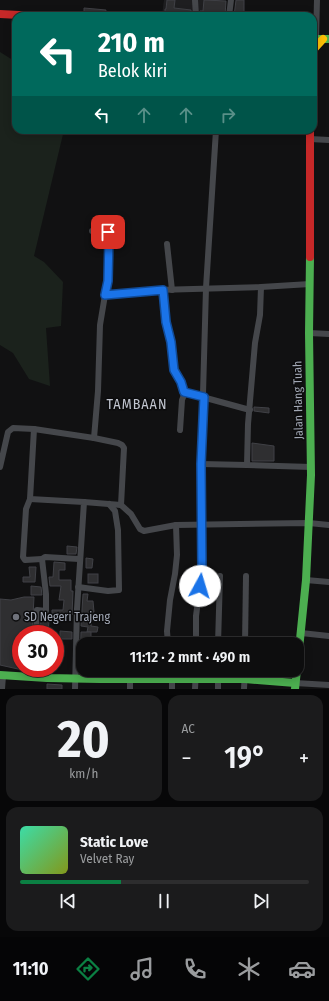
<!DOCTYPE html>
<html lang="id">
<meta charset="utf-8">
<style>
body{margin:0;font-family:"Fira Sans Condensed",sans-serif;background:#1b1b1c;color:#f1f3f6;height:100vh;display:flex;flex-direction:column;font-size:15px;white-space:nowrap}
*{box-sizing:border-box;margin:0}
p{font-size:13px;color:#9a9c9e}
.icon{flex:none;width:22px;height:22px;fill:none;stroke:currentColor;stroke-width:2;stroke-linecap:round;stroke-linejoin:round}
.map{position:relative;height:689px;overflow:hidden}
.side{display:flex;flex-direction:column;gap:6px;padding:6px;background:#070708;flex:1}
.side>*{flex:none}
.hud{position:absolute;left:12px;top:12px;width:305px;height:122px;border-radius:12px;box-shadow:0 2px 10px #0003,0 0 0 1px #2d2d2e;background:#00695c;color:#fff;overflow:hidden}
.speed{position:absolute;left:12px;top:625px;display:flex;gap:8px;font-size:20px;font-weight:700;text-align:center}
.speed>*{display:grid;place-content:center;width:52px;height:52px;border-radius:50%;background:#0d0d0e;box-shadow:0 2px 10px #0003,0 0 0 1px #2d2d2e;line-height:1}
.speed .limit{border:6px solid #d22;background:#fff;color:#111}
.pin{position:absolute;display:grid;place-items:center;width:34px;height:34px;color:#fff;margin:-17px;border-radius:8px;box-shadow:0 2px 6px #0006}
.me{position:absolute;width:44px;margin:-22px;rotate:6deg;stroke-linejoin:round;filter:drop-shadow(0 0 3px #0008)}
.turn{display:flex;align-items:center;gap:14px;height:84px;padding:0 20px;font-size:18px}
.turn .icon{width:52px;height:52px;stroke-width:2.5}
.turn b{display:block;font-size:28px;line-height:34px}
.lanes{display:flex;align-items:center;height:38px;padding:0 20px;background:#0003;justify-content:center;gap:20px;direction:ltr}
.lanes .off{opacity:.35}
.big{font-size:30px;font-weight:600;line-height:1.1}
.side .tile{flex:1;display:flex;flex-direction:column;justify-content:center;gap:6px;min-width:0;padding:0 14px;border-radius:12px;background:#1b1b1c}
.side .dial{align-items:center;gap:0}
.dial b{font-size:52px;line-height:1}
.song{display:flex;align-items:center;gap:12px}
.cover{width:48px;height:48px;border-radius:6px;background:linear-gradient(135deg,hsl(160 70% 55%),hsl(70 70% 35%))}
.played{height:4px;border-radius:2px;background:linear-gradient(90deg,#0b8043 35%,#2d2d2e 35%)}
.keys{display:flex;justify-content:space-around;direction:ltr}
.heat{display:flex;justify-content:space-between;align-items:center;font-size:22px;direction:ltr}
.side .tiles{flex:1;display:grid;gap:6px;grid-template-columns:1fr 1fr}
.tile:last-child{grid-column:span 2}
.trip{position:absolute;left:76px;top:637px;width:228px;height:40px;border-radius:12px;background:#0d0d0e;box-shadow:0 2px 10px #0003,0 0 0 1px #2d2d2e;font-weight:600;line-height:40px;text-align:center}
.tabs{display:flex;height:64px;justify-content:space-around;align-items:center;background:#050506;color:#9a9c9e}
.tabs .icon{width:28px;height:28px}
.tabs .selected{color:#0b8043}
.tabs b{font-size:18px;color:#f1f3f6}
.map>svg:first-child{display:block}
.built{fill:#1e1e20}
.green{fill:#1b221c}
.building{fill:#2f2f31;stroke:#404146}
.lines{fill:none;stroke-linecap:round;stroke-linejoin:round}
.street{stroke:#45474b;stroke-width:6}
.fast{stroke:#4caf50;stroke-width:8}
.slow{stroke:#ffc107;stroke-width:8}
.jam{stroke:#c62828;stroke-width:8}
.route-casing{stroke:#114b97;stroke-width:10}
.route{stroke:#1a73e8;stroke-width:7}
.poi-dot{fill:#6f727b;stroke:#0c0c0d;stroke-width:1.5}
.labels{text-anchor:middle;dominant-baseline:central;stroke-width:3;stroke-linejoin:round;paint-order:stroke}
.street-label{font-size:12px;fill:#a1a7b4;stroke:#0c0c0d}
.poi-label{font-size:12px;fill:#a1a7b4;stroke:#0c0c0d;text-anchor:start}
.quarter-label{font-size:14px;letter-spacing:1px;fill:#c2c6d0;stroke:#0c0c0d}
</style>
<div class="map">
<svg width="329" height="689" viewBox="0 0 329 689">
<rect width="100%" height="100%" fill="#111112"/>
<!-- built -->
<path class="built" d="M164 0H220L218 16 162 15Z"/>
<!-- green -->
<path class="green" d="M0 52 16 62V130H64L34 256 44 262 63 282 61 326 46 328 50 386 29 379 13 353 0 345Z"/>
<!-- building -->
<g class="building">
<path d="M167 0H175L174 8 191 10V16H165V9H166Z"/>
<path d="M204 0 226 1 225 16H200V11H203Z"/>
<path d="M236 0H244V14L243 16H234Z"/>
<path d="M84 8 106 10 105 16H84Z"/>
<path d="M254 407 269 408V413L254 411Z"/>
<path d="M252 443 274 446V461H252Z"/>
<path d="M67 546 77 547 76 554H67Z"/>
<path d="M86 558 93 559 92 568H86Z"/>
<path d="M54 562 65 563V570H59V580H71V591H73L72 615H57L56 622 49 621 48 634H40L41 619 48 620 49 616H52V610H63L64 600H59L61 586H50L49 577H53Z"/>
<path d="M29 567H36L35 582H23V577H30Z"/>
<rect x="88" y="574" width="10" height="9"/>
<path d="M31 586 41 587 42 595H31Z"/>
<path d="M83 594H88L87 601H93L94 612H92L91 626 98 627 97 632H87L88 627 81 626Z"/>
<path d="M24 597H34L32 634H21V668L18 669 0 665V599L11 600Z"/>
<path d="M60 631 72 632V639H60Z"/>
<path d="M81 632H91V644H83V668L80 667Z"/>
<path d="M278 639 293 641 292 644H277Z"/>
<path d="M47 684 62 685V689H47Z"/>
</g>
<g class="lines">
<!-- street -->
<g class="street">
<path d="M195 0 196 16"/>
<path d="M229 16 231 0"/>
<path d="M316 39 317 0"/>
<path d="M310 139 329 140"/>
<path d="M92 231H105L108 232 109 235 108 281 105 295"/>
<path d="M167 244 172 290"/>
<path d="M261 287 260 315 255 343 248 424 247 465 311 467"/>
<path d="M163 290 166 322 171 342 174 370 183 388 184 395 182 400 180 430"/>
<path d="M309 333 329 334"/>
<path d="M184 392 250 410"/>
<path d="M34 429 30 499 84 502 77 609 75 689"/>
<path d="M94 438 98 391 100 325 105 295 157 290 261 287 310 284"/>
<path d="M201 464 247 465"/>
<path d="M0 467 8 432 13 428 34 429 94 438 118 443 122 445 124 448 121 505"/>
<path d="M30 499 26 509 23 557 25 560 42 559"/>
<path d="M84 502 121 505 131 514 140 529 144 531 176 525 309 523 329 525"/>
<path d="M306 580 329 582"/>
<path d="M78 587 108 591 119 590 118 530 115 511 109 504"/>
<path d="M301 633 329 636"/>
<path d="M36 634 37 610 46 611V594L42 559 45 557 79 559"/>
<path d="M168 644 167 631 170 600 175 574 177 555 176 525"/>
<path d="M196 644V616L202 571 201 464 206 288 216 130"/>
<path d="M218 644 220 576"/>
<path d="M245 644 246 576"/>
<path d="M35 678V668"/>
<path d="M169 679V670"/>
<path d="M172 680V689"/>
<path d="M295 683 329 685"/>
<path d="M2 689 3 676"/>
<path d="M130 689V679"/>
<path d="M195 689 196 670"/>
<path d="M218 689V670"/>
<path d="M244 689 245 670"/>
</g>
<!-- fast -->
<g class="fast">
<path d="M313 39H329"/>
<path d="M297 669 306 580 311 475 309 333 310 257"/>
<path d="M0 675 47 678 100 679H245L295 683"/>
<path d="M295 689 297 670"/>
</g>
<!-- slow -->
<path class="slow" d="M313 50 323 39"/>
<!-- jam -->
<g class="jam">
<path d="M0 14 38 16"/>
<path d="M310 130V257"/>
</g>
</g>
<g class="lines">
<!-- route casing -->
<g class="route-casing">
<path id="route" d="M108 232 109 237 108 281 105 295 163 290 166 322 171 342 174 370 181 382 184 392 204 397 201 464 202 572 200 586"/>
</g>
<!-- route -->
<use href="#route" class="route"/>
</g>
<!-- markers -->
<circle class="poi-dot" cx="16" cy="617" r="4"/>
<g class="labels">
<!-- street labels -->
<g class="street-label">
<text transform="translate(298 400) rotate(-91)">Jalan Hang Tuah</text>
</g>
<!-- poi labels -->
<g class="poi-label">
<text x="24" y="617">SD Negeri Trajeng</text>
</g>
<!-- quarter labels -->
<g class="quarter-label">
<text x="137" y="404">TAMBAAN</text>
</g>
</g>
</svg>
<div class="speed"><div class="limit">30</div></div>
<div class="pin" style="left:108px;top:232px;background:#d93025"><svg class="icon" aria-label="arrive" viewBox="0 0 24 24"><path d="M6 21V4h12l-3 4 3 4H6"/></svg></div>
<svg class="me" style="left:200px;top:586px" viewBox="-20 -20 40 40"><circle r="19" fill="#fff"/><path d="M0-13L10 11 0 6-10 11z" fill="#1a73e8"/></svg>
<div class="trip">11:12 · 2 mnt · 490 m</div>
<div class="hud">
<div class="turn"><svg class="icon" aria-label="left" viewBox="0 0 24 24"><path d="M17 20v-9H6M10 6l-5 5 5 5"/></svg><div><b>210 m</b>Belok kiri</div></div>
<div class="lanes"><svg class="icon" aria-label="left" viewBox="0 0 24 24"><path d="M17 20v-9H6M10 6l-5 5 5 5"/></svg><svg class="icon off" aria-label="ahead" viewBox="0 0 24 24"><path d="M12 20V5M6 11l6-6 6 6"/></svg><svg class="icon off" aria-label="ahead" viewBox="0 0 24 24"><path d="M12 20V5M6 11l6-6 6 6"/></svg><svg class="icon off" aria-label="right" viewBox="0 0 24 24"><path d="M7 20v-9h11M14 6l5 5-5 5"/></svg></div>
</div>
</div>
<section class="side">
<div class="tiles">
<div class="tile dial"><b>20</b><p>km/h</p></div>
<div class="tile"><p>AC</p>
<div class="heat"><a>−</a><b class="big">19°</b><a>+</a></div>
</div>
<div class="tile">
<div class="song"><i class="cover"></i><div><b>Static Love</b><p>Velvet Ray</p></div></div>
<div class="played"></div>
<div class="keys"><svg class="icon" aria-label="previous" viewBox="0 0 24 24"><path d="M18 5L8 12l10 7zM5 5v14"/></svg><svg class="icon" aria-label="pause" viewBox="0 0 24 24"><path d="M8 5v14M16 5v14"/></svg><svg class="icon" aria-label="next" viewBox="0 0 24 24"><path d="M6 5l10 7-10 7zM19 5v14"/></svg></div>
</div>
</div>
</section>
<nav class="tabs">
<b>11:10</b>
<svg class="icon selected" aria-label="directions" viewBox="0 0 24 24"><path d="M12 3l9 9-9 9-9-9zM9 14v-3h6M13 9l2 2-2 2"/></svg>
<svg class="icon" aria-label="music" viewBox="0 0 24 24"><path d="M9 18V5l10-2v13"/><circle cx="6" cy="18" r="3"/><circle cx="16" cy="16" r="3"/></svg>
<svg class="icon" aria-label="phone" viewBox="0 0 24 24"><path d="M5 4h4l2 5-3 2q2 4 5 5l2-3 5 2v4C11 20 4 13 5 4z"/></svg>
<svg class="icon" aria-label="climate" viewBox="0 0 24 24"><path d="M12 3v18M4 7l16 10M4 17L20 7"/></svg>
<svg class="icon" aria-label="car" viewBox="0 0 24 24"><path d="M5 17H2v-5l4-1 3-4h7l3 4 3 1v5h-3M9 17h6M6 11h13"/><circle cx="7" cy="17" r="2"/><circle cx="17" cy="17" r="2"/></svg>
</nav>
